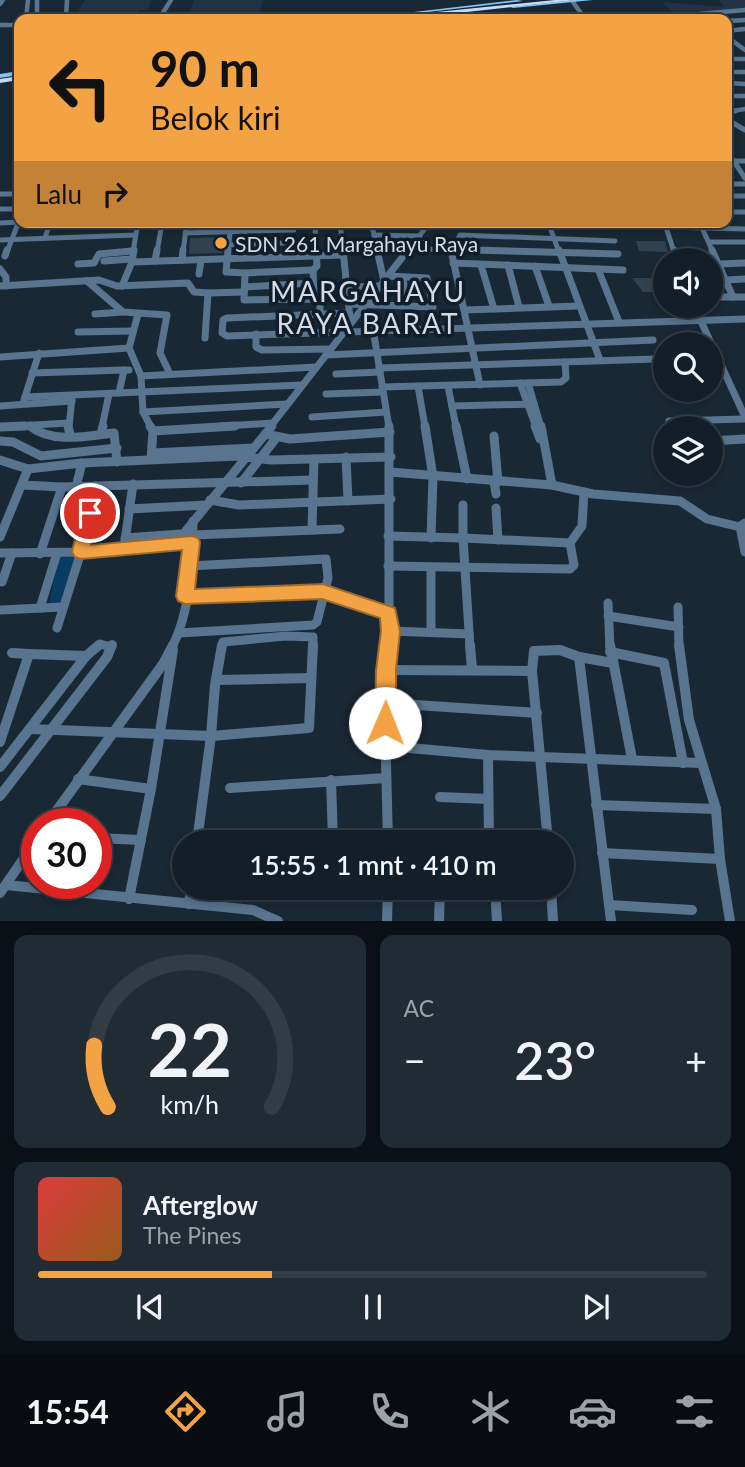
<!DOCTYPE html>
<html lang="id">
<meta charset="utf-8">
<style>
body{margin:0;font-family:Lato,sans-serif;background:#202b34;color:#f1f3f6;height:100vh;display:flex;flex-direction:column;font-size:26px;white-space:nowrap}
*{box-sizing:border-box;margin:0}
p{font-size:23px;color:#9da2a8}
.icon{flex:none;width:38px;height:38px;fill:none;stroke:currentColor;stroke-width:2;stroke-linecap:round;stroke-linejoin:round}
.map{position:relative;height:921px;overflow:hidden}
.drawer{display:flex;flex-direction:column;gap:14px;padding:14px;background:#0a1016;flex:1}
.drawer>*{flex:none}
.hud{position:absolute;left:14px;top:14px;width:718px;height:214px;border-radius:14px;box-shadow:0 4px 10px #0003,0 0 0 2px #323c45;background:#f4a344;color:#111;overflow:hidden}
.buttons{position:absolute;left:653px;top:248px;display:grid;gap:14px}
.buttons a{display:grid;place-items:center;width:70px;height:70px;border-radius:50%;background:#131e28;box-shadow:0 4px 10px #0003,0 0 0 2px #323c45;font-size:35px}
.speed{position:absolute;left:21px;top:808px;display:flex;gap:14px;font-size:35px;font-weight:700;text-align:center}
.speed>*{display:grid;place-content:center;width:91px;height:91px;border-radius:50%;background:#131e28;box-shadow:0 4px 10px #0003,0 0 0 2px #323c45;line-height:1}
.speed .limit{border:10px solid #d22;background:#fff;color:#111}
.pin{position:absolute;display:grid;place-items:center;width:60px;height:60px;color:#fff;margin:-30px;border:4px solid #fff;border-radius:50%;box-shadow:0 2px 7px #0007}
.me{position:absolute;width:77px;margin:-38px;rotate:1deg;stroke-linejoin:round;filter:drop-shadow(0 0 5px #0008)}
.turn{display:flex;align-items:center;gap:24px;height:147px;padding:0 21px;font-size:32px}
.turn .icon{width:91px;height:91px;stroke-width:2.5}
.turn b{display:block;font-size:49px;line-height:60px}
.then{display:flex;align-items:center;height:66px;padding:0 21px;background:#0003;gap:14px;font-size:26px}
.big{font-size:52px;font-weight:600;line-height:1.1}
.drawer .tile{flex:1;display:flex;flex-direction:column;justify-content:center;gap:10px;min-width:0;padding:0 24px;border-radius:14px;background:#202b34}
.drawer .dial{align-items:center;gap:0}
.dial svg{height:182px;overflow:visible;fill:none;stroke:#323c45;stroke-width:7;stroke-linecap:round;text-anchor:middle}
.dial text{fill:#f1f3f6;stroke:none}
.song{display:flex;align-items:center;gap:21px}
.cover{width:84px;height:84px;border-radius:10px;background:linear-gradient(135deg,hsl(0 70% 55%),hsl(30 70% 35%))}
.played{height:7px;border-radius:4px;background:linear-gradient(90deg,#f4a344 35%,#323c45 35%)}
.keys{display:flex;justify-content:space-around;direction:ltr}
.heat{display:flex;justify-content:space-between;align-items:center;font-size:38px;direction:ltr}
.drawer .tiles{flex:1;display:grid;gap:14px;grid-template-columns:1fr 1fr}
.tile:last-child{grid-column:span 2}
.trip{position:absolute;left:172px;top:830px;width:402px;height:70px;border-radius:35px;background:#131e28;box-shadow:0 4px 10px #0003,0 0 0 2px #323c45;font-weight:600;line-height:70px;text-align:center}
.menu{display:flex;height:112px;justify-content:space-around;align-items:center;background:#080c10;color:#9da2a8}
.menu .icon{width:49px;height:49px}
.menu .selected{color:#f4a344}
.menu b{font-size:32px;color:#f1f3f6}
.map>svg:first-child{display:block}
.built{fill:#203244}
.green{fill:#093c62}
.building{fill:#31414f}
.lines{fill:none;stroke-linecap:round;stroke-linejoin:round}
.minor-far4{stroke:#58748e;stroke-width:4.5}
.minor-far3{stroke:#58748e;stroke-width:5}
.minor-far2{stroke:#58748e;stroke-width:7}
.minor-far1{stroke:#58748e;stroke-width:9}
.minor{stroke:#58748e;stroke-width:10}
.major{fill:#86c1f8;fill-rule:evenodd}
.highway{fill:#c1ddf7;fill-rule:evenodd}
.route{fill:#f4a344;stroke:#9f6a2c;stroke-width:2}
.poi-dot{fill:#f4a344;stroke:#101e2b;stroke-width:2.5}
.labels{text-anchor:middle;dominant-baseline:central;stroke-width:7;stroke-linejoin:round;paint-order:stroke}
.far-poi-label{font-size:21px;fill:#d3dce5;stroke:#101e2b;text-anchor:start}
.quarter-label{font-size:28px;letter-spacing:2px;fill:#d3dce5;stroke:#101e2b}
</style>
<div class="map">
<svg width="745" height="921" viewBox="0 0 745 921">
<rect width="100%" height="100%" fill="#192835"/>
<!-- built -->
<g class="built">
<path d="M85 0H152L147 10H139L135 19H73Z"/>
<path d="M194 0H263L259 16 189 15Z"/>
<path d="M719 0H745V10L677 16 662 2 725 7Z"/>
</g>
<!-- green -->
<path class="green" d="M60 555 76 556 62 604 49 603Z"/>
<!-- building -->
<g class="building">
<path d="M224 237 222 253 189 254 190 238Z"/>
<path d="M636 241H665L668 252 639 251Z"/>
<path d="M632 278H665V292H643Z"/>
</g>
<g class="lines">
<!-- minor-far4 -->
<g class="minor-far4">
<path d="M37 0V19"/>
<path d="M573 2 585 19"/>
<path d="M0 4 3 0"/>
<path d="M654 18 745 10"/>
<path d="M26 19 28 0"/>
<path d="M37 19 66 17 67 0"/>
<path d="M159 19 171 0"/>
<path d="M726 21 745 20"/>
<path d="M0 25H19"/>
<path d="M726 31 745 29"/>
<path d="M726 36 745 50"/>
<path d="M726 59H745"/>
<path d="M726 72H745"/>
<path d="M726 83 745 84"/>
<path d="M726 96H745"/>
<path d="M726 112 745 109"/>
</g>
<!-- minor-far3 -->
<g class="minor-far3">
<path d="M726 112 735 111"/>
<path d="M726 119 745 130"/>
<path d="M726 136 729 138"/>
<path d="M729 154 745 178"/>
<path d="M734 161H745"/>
<path d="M727 184H745"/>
<path d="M0 194H19"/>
<path d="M726 196H745"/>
<path d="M0 209H19"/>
<path d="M726 212H745"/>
<path d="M315 222 316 252"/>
<path d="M340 222 343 252"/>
<path d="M371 222 378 252"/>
<path d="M454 222 597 226 598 222"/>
<path d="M548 222 559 252"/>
<path d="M0 223 19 222"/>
<path d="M138 224 195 222"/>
<path d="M665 224 674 252"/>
<path d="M666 227 745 229"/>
<path d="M702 228 713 252"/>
<path d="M185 233 294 230V222"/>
<path d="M374 235 420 236"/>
<path d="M45 238 50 222"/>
<path d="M0 240 135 235"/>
<path d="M710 242H745"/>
<path d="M228 245 315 242"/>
<path d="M376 248 542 252"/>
<path d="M7 252 19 221"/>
<path d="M120 252 132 251"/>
<path d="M133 252 138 222"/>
<path d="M157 252 162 223"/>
<path d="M183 252 186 229"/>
<path d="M228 252 231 222"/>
<path d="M407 252 430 222"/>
<path d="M451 252 460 235 615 241"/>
</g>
<!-- minor-far2 -->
<g class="minor-far2">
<path d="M134 250 132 262 342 255"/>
<path d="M228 250 226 272 245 273 244 300 314 299 320 302V315"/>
<path d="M343 250 350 318"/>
<path d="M377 250 384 281"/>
<path d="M451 250 480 385"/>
<path d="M472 250 618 254"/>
<path d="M559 250 600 360"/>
<path d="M674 250 677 261"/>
<path d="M712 250 733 297"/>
<path d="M5 256 7 250"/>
<path d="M182 260 183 250"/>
<path d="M104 261 131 259"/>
<path d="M155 261 157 250"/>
<path d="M453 263 623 270"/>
<path d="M78 264 94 263 99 254 132 251"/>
<path d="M719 264 745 263"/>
<path d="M481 265 494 309"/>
<path d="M508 265 519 307"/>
<path d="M535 266 549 306"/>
<path d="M0 269 6 277V286"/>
<path d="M598 269 619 322"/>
<path d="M245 273 313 270"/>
<path d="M199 274 201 260"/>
<path d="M388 276 427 278 433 307 406 306"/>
<path d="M726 280 745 279"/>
<path d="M87 281 123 312 167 315 160 353 170 374"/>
<path d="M0 286 99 280 117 286 188 283 194 292 208 293"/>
<path d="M122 286 132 262"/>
<path d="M245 287 313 283"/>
<path d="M347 287 379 286"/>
<path d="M710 297H745"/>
<path d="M314 299 313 270 317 266 316 250"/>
<path d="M349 304 406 306 403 277"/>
<path d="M694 306 745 417"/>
<path d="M464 310 578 306"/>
<path d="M349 313 227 318 223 320 222 333 227 336 745 319"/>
<path d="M95 314 123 312"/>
<path d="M138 314 129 348 141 376 143 412 151 427"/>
<path d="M373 329 389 427"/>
<path d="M78 332 132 331"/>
<path d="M256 334V347L262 350 331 349"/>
<path d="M205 338 208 293 244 292"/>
<path d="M326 355 653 340"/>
<path d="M0 357 129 348"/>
<path d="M379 368 656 359"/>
<path d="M32 373 124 370"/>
<path d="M336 374 380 372"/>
<path d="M141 376 316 367"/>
<path d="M520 383 536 427"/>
<path d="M528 383 541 427"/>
<path d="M418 386 425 427"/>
<path d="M448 386 456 427"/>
<path d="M382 387 561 382 566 378 565 362"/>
<path d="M119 393 124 370H129"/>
<path d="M326 394 383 392"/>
<path d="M25 397 302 385"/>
<path d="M24 400 39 353"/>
<path d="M0 406 72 401"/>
<path d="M452 406 534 404"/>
<path d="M143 412 287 404"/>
<path d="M312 417 386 412"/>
<path d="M669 421 745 419"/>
<path d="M0 427 68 423"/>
<path d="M69 427 72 398"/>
<path d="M102 427 109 394"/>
<path d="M209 427 273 423"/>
<path d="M270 427 408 250"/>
</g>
<!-- minor-far1 -->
<g class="minor-far1">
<path d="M30 426C52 444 87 436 114 433L117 462"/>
<path d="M68 426 70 435"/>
<path d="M150 426 153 431 151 459"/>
<path d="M389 426V647"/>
<path d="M425 426 433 477 431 538"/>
<path d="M456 426 467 479"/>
<path d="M535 426 540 439"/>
<path d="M541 426 552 485"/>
<path d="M0 427 25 426"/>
<path d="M153 431 235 426"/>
<path d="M101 434 103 426"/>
<path d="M265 434 290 439 390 432"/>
<path d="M494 436 498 482"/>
<path d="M0 441 13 442 41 456 117 448"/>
<path d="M710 441 745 439"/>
<path d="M152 453 253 448"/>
<path d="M346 457 348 501"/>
<path d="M0 460 28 469 82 463 237 456 271 460 391 457"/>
<path d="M390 472 552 485 593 494 680 501 707 519 740 527"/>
<path d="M494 481 496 494"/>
<path d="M241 483 277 437"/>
<path d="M22 485 62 487 313 480"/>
<path d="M76 487 82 463"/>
<path d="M210 500 239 505 391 499"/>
<path d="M463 505V538L570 543"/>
<path d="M496 508 498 540"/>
<path d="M129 509 206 505"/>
<path d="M745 523 740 526 745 552"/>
<path d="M312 530 314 459"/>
<path d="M193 535 340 529"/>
<path d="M388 536 463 538 470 647"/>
<path d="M0 537 28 469"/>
<path d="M125 538 181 534"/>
<path d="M175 544 272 426"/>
<path d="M124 548 133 484"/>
<path d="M0 553 81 552 192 542"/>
<path d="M40 554 62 487"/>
<path d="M388 566 570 569 574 565 570 543 582 526 584 492"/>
<path d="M431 569V631"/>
<path d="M2 582 12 553"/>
<path d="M185 596 322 592 388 613"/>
<path d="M608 603 610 647"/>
<path d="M678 607 679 647"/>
<path d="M40 608 57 553"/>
<path d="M0 610 63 607"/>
<path d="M608 616 679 627"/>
<path d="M57 628 81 552 95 486"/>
<path d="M391 631 469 634"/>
<path d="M179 633 313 625 317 622 328 578 326 559 189 566"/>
<path d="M97 647 100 644 111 647"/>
<path d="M172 647C191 610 192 562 193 521"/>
<path d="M222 647 223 642 286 636 313 637V647"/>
</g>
<!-- minor -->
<g class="minor">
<path d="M470 645 472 669"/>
<path d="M610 645 632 759"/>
<path d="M679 645 689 720 716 809 720 859 730 921"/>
<path d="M610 652 664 663 683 763"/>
<path d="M12 653 29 654"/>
<path d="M579 657 611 921"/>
<path d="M386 670 532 671"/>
<path d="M217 680 311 678"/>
<path d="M386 703 537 713"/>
<path d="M30 729 211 736"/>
<path d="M211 736 309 728 313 645"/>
<path d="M211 736 215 685 222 645"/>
<path d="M0 742 29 654 86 656"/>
<path d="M387 746 488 755 701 763"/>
<path d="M488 755 489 842"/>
<path d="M0 767 86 656 99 645"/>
<path d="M78 779 151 789"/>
<path d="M331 780 333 840"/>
<path d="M230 788 386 778"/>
<path d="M0 796 107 657 112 645"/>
<path d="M440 797 488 799"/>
<path d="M596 805 716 809"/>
<path d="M47 824 163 664 173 645"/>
<path d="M96 838 141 840"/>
<path d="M197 842 211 736"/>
<path d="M388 842 385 723 389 645"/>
<path d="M548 842 532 671 534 651 560 650 579 657 613 663"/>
<path d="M602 853 720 859"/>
<path d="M6 885 253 910 278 921"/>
<path d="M495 887 497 921"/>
<path d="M551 887 553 921"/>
<path d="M496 891 552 895"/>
<path d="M0 893 37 839"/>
<path d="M129 899 151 789 173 650"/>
<path d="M189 904 191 887"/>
<path d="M609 905 692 910"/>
<path d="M387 921 388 887"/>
<path d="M439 921 440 887"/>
</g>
<!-- major -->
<g class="major">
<path d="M517 0 523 1 367 19H354Z"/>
<path d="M575 0H593L513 8 511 7Z"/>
<path d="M19 71V75L0 78V74Z"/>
</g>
<!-- highway -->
<g class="highway">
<path d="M555 0H576L403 19H365L394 14 397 16Z"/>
<path d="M19 76V80L0 83V79Z"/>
</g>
</g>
<!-- route -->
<path class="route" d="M90 507 98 513 91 545 192 536 198 538 200 542 195 589 323 584 395 608 400 631 396 670V723L393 729 385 732 378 729 375 723 376 670 381 631 380 618 322 599 185 604 178 601 176 596 182 550 81 559 75 557 72 552 81 513Z"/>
<!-- markers -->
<circle class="poi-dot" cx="221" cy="243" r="7"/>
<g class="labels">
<!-- far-poi labels -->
<g class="far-poi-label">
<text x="235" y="243">SDN 261 Margahayu Raya</text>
</g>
<!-- quarter labels -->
<g class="quarter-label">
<text x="368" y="291">MARGAHAYU<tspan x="368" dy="32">RAYA BARAT</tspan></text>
</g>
</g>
</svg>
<div class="buttons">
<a><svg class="icon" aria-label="sound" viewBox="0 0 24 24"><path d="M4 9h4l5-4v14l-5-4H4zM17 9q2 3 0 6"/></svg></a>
<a><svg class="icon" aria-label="search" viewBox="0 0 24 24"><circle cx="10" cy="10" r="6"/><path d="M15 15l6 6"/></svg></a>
<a><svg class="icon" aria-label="layers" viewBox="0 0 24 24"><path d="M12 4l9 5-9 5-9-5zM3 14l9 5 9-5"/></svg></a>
</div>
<div class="speed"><div class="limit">30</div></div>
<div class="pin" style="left:90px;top:513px;background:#d93025"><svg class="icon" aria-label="arrive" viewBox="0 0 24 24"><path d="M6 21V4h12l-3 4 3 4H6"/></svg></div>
<svg class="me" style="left:385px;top:723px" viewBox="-20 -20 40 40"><circle r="19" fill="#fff"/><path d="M0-13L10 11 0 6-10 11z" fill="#f4a344"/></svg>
<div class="trip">15:55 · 1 mnt · 410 m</div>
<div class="hud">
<div class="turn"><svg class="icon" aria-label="left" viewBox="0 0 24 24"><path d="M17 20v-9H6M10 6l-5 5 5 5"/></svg><div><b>90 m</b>Belok kiri</div></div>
<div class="then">Lalu<svg class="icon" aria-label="right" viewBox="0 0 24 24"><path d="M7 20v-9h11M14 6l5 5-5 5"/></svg></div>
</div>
</div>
<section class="drawer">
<div class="tiles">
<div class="tile dial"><svg viewBox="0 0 100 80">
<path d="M14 69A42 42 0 1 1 86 69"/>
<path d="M14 69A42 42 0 0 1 8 42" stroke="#f4a344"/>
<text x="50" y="56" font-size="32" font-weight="700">22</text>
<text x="50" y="72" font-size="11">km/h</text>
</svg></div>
<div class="tile"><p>AC</p>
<div class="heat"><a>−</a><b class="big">23°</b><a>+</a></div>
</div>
<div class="tile">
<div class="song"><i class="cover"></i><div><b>Afterglow</b><p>The Pines</p></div></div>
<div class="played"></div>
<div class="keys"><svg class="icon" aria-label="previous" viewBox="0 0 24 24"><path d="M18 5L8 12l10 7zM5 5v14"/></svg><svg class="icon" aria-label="pause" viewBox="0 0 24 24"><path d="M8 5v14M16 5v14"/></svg><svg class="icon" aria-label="next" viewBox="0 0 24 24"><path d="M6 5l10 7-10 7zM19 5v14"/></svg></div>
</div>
</div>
</section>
<nav class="menu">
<b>15:54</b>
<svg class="icon selected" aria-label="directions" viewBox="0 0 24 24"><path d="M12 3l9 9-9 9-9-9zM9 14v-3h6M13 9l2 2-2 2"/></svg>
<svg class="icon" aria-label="music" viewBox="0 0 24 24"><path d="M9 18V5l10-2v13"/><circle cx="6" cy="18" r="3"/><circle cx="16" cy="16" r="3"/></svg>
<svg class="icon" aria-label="phone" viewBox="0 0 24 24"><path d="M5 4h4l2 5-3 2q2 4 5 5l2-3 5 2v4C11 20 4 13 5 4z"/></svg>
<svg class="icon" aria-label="climate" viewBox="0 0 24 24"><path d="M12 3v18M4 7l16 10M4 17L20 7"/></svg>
<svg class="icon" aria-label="car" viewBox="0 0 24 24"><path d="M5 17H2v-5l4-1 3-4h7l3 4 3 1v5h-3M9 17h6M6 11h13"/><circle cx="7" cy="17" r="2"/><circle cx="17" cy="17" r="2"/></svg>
<svg class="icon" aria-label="filters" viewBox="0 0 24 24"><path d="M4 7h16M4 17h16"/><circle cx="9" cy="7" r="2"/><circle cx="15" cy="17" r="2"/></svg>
</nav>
